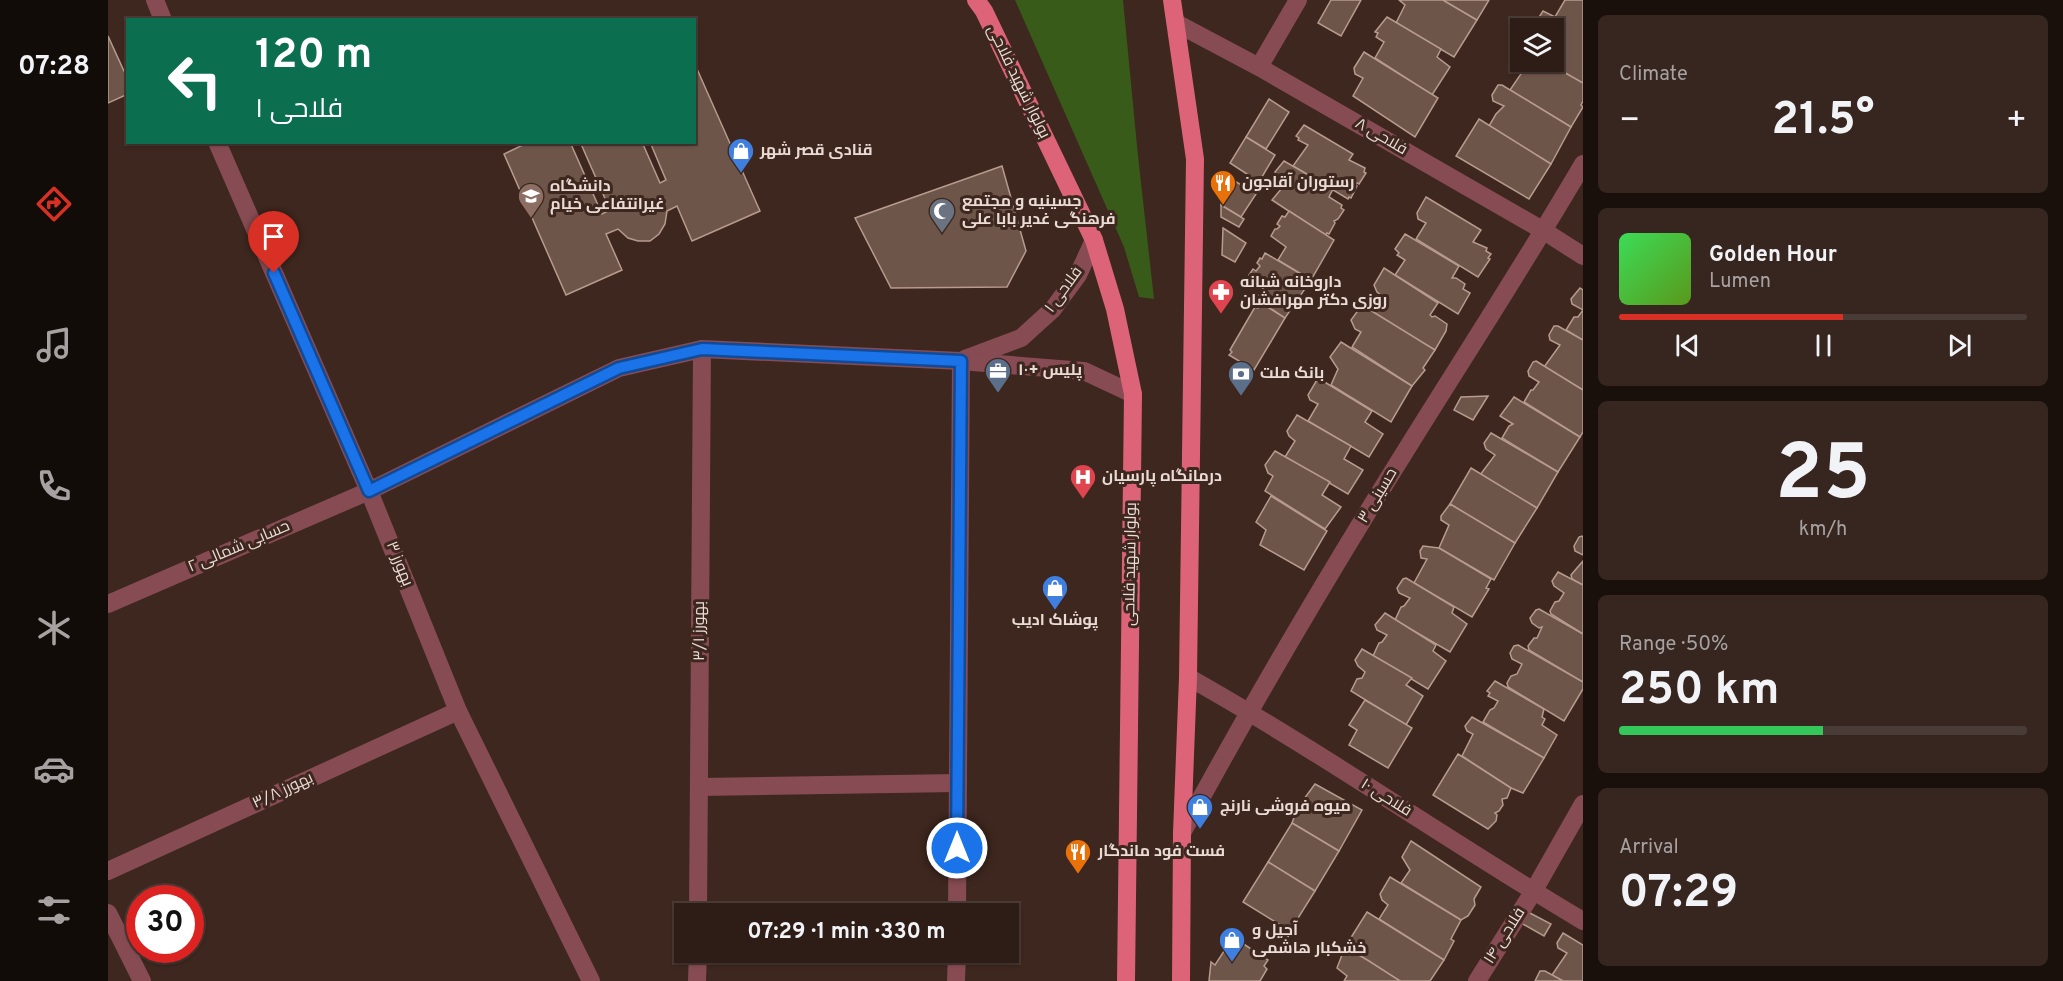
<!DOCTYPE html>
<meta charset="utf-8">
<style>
body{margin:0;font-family:Overpass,Cairo,sans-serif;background:#36261f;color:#f1f3f6;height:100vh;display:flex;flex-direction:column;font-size:22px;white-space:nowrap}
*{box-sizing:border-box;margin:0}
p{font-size:20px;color:#a7a2a1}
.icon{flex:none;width:33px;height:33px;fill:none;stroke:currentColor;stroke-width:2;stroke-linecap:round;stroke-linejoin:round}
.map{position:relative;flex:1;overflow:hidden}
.details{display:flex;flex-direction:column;gap:15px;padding:15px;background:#19100c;width:480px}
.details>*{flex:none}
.guide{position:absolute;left:18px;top:18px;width:570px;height:126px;border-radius:0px;box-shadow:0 2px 4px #0004,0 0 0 2px #493b35;background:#0b6e4f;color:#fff;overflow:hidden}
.controls{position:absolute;left:1402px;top:18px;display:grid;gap:12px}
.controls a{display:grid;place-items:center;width:54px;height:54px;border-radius:0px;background:#2e1d16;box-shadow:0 2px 4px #0004,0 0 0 2px #493b35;font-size:30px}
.speed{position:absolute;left:18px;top:885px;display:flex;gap:12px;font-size:30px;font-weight:700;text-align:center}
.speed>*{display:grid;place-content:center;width:78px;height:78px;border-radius:50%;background:#2e1d16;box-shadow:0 2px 4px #0004,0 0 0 2px #493b35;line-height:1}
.speed .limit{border:9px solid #d22;background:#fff;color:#111}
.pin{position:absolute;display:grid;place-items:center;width:51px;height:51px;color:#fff;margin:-62px -26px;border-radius:50% 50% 50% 0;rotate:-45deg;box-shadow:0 0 6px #0007}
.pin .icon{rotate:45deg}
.me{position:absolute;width:66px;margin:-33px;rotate:0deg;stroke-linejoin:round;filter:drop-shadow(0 0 4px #0008)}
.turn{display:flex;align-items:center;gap:21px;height:126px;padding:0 30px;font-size:27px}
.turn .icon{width:78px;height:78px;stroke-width:2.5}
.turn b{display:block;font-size:42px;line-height:51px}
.big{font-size:45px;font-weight:700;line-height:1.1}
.details .card{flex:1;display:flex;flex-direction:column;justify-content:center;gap:9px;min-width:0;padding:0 21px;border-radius:9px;background:#36261f}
.details .dial{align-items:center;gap:0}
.dial b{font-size:78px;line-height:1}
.song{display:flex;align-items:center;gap:18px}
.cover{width:72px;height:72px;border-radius:9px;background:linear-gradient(135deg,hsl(130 70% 55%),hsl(90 70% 35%))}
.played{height:6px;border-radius:3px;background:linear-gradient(90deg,#d93025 55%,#493b35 55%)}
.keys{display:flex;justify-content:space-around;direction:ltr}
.heat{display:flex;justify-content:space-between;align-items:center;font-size:33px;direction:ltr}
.charge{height:9px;border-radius:4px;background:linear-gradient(90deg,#34c759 50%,#493b35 0)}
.trip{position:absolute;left:566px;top:903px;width:345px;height:60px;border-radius:0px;background:#2e1d16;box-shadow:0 2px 4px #0004,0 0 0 2px #493b35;font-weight:700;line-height:60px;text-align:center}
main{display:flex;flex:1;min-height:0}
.tab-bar{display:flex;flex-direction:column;width:108px;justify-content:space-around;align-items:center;background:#120c09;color:#a7a2a1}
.tab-bar .icon{width:42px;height:42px}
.tab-bar .on{color:#d93025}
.tab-bar b{font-size:27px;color:#f1f3f6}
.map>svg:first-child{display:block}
.green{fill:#385b19}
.building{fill:#6e554a;stroke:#b79b8f;stroke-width:1.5}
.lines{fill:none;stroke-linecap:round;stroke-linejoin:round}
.minor{stroke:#874b53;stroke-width:18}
.major{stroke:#dd6478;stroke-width:18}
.route-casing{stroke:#114b97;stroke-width:15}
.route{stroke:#1a73e8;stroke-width:10}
.labels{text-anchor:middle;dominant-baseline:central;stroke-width:6;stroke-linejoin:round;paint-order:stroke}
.street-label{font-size:16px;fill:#ebdbd5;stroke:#3d271e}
.poi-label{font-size:16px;font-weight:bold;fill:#ebdbd5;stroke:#3d271e;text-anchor:start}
</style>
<main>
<nav class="tab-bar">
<b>07:28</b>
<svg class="icon on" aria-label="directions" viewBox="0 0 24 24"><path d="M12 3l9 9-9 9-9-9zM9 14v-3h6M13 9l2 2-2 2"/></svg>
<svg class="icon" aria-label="music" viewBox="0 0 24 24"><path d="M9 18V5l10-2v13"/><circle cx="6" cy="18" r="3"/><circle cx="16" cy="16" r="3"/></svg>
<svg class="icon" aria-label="phone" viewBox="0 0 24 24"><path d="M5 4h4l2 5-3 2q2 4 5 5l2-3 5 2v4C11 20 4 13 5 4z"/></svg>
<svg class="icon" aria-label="climate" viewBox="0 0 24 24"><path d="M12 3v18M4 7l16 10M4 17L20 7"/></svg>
<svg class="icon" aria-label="car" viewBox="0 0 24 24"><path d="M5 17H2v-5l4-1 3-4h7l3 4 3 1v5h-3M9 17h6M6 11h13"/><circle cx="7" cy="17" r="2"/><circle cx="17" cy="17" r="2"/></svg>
<svg class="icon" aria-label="filters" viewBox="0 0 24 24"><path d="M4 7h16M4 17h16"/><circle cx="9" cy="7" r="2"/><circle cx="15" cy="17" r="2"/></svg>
</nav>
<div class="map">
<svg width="1475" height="981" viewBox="0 0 1475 981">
<rect width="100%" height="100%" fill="#3d271e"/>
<!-- green -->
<path class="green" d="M907 0H1015L1030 156 1046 299 1031 297 1016 247Z"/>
<!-- building -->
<g class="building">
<path d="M1223 0H1253L1233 36 1210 23Z"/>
<path d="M1291 0H1335L1369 20 1346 57 1288 23 1297 5Z"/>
<path d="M1335 0H1381L1369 20Z"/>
<path d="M1457 0H1475V83L1438 62H1446V28H1433L1426 25 1435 11 1447 17Z"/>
<path d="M1279 17 1333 49 1329 57 1342 67 1324 95 1267 58 1276 42 1268 37 1270 33 1267 32Z"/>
<path d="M0 36 20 80V94L0 103Z"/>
<path d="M1412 50 1413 62H1438L1475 83V101L1473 105 1475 107 1463 127 1402 90 1417 68 1408 64 1406 59Z"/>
<path d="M1256 52 1330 98 1307 137 1245 96 1255 78 1247 74 1246 68Z"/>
<path d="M589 69 652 211 584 241 569 206 559 211 557 224 551 234 542 241H530L520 238 510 229 498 234 514 270 458 295 396 154 421 142H462L494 214 502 210 473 144 534 142 552 183 558 180 542 142H586V70Z"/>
<path d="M1390 85H1394L1463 127 1443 164 1381 126 1388 114 1396 106 1385 101 1384 95Z"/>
<path d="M1161 99 1181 112 1158 149 1138 137Z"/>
<path d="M1371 119 1443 164 1421 199 1348 156Z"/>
<path d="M1196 125 1245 154 1241 160 1257 168 1256 172 1258 173 1251 184 1249 183 1247 185 1249 186 1243 198 1241 197 1240 199 1185 166 1200 145 1190 140 1191 138 1188 136Z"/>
<path d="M1138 137 1167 155 1151 182 1122 163Z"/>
<path d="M1176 161 1225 189 1221 197 1234 205 1233 208 1236 210 1230 219 1226 221 1227 223 1221 234 1219 233 1217 235 1164 200 1179 182 1168 176 1167 172Z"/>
<path d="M894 166 918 251 899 287 783 288 747 218Z"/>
<path d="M1117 175 1148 194 1133 217 1113 205Z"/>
<path d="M1318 197 1373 230 1365 242 1379 248 1378 251 1383 254 1380 258 1382 259 1370 277 1308 239 1318 223 1310 219 1309 213Z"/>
<path d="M1113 205 1136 219 1131 227 1113 217Z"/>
<path d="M1181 211 1226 240 1203 280 1170 260 1178 247 1163 236 1167 229H1169L1172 226 1169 224 1174 216 1177 217Z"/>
<path d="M1115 228 1138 243 1127 262 1114 255Z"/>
<path d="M1297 234 1351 266 1344 278H1348L1357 284 1355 289 1362 293 1350 314 1287 275 1297 260 1289 255 1291 253 1287 249Z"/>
<path d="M1157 253 1203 280 1177 318 1149 299 1155 288 1146 282 1141 275 1145 269 1148 271 1152 266 1149 263 1152 258 1154 259Z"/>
<path d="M1276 268 1330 303 1322 315 1324 317 1327 316 1339 324 1338 331 1327 350 1265 314 1274 296 1269 292 1266 285Z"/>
<path d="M1472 288 1475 290V310L1464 304 1463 299Z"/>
<path d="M1153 303 1177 318 1146 370 1121 355 1124 352 1122 350 1147 307 1150 308Z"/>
<path d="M1254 305 1327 350 1315 368 1317 370 1304 386 1244 347 1253 332 1247 329 1243 320Z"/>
<path d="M1475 310V340L1458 330 1466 317H1470Z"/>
<path d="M1446 326H1450L1475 340V390L1436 367 1452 345 1442 340 1441 335Z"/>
<path d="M1233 342 1304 386 1283 422 1223 385 1230 369 1222 357Z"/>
<path d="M1428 361 1475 390V432L1472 437 1416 402 1423 390H1425L1431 382 1421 376 1420 371 1425 362Z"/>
<path d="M1210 378 1264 411 1257 422 1275 434 1261 457 1200 421 1210 404 1202 400 1200 395Z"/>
<path d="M1380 396 1365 420 1346 410 1353 397Z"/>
<path d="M1406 397 1472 437 1450 472 1394 438 1401 426 1405 424 1392 416Z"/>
<path d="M1189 415 1243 446 1236 459 1255 470 1240 494 1177 457 1187 441 1181 436 1179 431Z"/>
<path d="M1383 433 1450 472 1429 508 1372 475 1387 455 1378 449 1376 443Z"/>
<path d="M1167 451 1222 482 1214 495 1233 507 1217 529 1157 491 1165 476 1160 473 1157 465Z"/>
<path d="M1363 468 1429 508 1407 543 1342 504Z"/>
<path d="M1163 496 1219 531 1196 570 1152 545 1158 530 1148 522Z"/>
<path d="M1342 504 1407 543 1386 580 1331 548 1341 525 1333 520V516Z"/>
<path d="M1474 536 1475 537V555L1467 551 1466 546 1471 537Z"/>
<path d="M1315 546 1331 548 1383 579 1378 588 1381 589 1364 617 1306 583 1319 559 1313 558 1312 551Z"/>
<path d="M1475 561V585L1464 579 1463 575Z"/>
<path d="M1450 572 1475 585V634L1443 614 1442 611 1447 602 1451 601 1456 593 1446 586 1444 581Z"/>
<path d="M1298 578 1346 607 1344 613 1359 624 1342 652 1287 620 1293 607 1296 606 1302 598 1291 593 1289 588 1295 579Z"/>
<path d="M1431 609 1475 634V682L1421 650 1420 646 1426 638H1429L1434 627 1431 628 1424 623 1422 618 1428 610Z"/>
<path d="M1277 613 1328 645 1325 651 1338 661 1320 689 1265 656 1271 643 1274 642 1279 635 1269 630 1267 625Z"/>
<path d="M1410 645 1475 682V689L1456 721 1400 687 1399 683 1403 676 1409 674 1414 664 1404 659 1402 653 1406 646Z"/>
<path d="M1254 649 1304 678 1298 685 1315 696 1298 725 1243 691 1249 679 1254 678 1257 672 1250 666 1247 660Z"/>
<path d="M1387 681 1436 709 1434 717 1437 719 1434 725 1449 735 1436 758 1375 722 1382 710 1386 708 1390 701 1380 696 1382 693 1379 691Z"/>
<path d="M1257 700 1304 728 1280 768 1241 745 1249 730 1241 725Z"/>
<path d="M1364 717 1436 758 1415 793 1403 788 1354 756 1365 734 1359 731 1357 726Z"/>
<path d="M1350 754 1403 788 1399 798 1394 799 1395 805 1391 811 1387 813 1389 815 1388 821 1380 829 1325 795Z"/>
<path d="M1207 784 1254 810 1231 851 1184 823 1190 807Z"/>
<path d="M1184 823 1231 851 1207 891 1160 862Z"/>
<path d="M1303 841 1373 887 1366 899 1367 905 1360 916 1353 920 1293 883 1302 870 1294 857Z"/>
<path d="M1160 862 1207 891 1182 931 1135 902Z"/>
<path d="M1282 877 1353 920 1343 939 1346 941 1336 960 1271 919 1280 905 1274 900 1272 894Z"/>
<path d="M1259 912 1336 960 1322 981H1292L1237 947Z"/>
<path d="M1420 912 1443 924 1436 936 1413 923Z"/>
<path d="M1455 933 1475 945V981H1455L1444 975 1459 953 1450 948 1449 943Z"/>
<path d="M1131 941 1160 960 1156 966 1159 969 1152 981H1101L1103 962 1107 965 1118 948 1123 952Z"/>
<path d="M1237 947 1261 961 1292 981H1236L1239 976 1229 968Z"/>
<path d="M1432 971H1437L1455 981H1427Z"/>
</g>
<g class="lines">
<!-- minor -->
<g class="minor">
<path d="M47 0 55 20"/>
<path d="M1068 23 1151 67 1436 231 1475 256"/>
<path d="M1151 67 1190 0"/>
<path d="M109 142 261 491 350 711 483 981"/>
<path d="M857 359 913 338 945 309 970 275 986 240"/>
<path d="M0 604 261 491 511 368 594 349 853 361 976 371 1025 394"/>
<path d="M1080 677C1215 753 1342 842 1475 921"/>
<path d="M591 787 850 783"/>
<path d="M1074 833C1146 700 1223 570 1303 442 1361 349 1420 258 1475 164"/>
<path d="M0 871 350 711"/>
<path d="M0 913 34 981"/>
<path d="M590 914 594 349"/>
<path d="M849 914 853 361"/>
<path d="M589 981 590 952"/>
<path d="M848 981 849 952"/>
<path d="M1369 981 1425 892 1475 804"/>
</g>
<!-- major -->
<g class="major">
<path d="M868 0 876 11 986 240 1007 309 1025 394 1018 981"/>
<path d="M1064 0 1087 159 1080 677 1074 833 1073 981"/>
</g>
</g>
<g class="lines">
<!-- route casing -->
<g class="route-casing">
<path id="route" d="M166 273 261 491 511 368 594 349 853 361 849 848"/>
</g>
<!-- route -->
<use href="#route" class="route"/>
</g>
<!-- icons -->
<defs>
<g id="shop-pin" transform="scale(1.35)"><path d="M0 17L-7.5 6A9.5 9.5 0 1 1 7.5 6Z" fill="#3f7fe0" stroke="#3d271e"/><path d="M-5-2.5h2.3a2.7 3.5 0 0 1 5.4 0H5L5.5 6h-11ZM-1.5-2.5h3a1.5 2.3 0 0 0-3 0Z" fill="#fff"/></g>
<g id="restaurant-pin" transform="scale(1.35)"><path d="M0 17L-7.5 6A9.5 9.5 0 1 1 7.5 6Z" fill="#e8710a" stroke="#3d271e"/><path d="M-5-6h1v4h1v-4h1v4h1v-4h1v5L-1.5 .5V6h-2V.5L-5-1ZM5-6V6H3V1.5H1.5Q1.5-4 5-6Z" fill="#fff"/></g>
<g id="university-pin" transform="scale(1.35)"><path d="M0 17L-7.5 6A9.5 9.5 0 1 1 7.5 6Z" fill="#8d6e63" stroke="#3d271e"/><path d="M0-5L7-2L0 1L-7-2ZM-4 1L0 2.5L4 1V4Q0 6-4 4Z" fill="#fff"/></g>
<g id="mosque-pin" transform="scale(1.35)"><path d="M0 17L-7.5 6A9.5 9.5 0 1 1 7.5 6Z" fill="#6b7280" stroke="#3d271e"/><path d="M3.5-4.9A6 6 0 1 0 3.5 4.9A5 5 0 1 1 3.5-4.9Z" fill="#fff"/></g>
<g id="pharmacy-pin" transform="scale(1.35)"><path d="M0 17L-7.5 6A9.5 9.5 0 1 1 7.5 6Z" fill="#e0444e" stroke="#3d271e"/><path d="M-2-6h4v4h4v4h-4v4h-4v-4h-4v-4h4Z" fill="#fff"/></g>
<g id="office-pin" transform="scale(1.35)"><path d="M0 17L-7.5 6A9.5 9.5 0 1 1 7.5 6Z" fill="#5c6f8a" stroke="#3d271e"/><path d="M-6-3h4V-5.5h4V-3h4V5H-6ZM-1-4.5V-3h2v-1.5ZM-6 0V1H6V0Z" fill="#fff"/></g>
<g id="bank-pin" transform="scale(1.35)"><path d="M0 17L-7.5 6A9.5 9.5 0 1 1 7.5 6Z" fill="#5c6f8a" stroke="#3d271e"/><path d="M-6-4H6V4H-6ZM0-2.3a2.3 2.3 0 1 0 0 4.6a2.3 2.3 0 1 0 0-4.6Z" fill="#fff"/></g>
<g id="hospital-pin" transform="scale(1.35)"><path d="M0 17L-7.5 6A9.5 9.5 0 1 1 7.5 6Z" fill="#e0444e" stroke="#3d271e"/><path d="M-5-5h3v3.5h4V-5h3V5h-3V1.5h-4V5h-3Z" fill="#fff"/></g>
</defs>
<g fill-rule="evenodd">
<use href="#shop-pin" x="633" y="151"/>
<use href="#restaurant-pin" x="1115" y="183"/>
<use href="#university-pin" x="423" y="196"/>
<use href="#mosque-pin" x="834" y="211"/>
<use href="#pharmacy-pin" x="1113" y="292"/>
<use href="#office-pin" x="890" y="371"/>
<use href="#bank-pin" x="1133" y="374"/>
<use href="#hospital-pin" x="975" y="477"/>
<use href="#shop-pin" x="947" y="588"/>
<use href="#shop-pin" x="1092" y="807"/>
<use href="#restaurant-pin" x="970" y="852"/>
<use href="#shop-pin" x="1124" y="940"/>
</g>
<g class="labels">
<!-- street labels -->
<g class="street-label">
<text transform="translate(910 82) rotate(64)">بولوار شهید فلاحی</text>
<text transform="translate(1273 137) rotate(30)">فلاحی ۸</text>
<text transform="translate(956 290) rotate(-54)">فلاحی ۱</text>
<text transform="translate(1270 496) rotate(-59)">حسینی ۳</text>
<text transform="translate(131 547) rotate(-23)">حسابی شمالی ۲</text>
<text transform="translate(291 564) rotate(68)">بهورز ۳</text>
<text transform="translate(1023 564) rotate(-89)">بولوار شهید فلاحی</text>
<text transform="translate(592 631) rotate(-90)">بهورز ۳/۱</text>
<text transform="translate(175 791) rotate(-25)">بهورز ۳/۸</text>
<text transform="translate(1278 798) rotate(32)">فلاحی ۱۰</text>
<text transform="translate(1397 936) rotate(-58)">فلاحی ۱۴</text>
</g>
<!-- poi labels -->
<g class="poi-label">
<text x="652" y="151">قنادی قصر شهر</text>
<text x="1134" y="183">رستوران آقاجون</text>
<text x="442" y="187">دانشگاه<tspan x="442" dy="18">غیرانتفاعی خیام</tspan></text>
<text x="854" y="202">جسینیه و مجتمع<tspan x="854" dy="18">فرهنگی غدیر بابا علی</tspan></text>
<text x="1132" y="283">داروخانه شبانه<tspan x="1132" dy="18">روزی دکتر مهرافشان</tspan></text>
<text x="910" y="371">پلیس +۱۰</text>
<text x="1152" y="374">بانک ملت</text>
<text x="994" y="477">درمانگاه پارسیان</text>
<text x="947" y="621" text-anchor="middle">پوشاک ادیب</text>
<text x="1112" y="807">میوه فروشی نارنج</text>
<text x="990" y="852">فست فود ماندگار</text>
<text x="1144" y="931">آجیل و<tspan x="1144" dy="18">خشکبار هاشمی</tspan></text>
</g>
</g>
</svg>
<div class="controls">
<a><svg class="icon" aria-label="layers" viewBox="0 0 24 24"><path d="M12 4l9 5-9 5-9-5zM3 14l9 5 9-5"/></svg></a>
</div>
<div class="speed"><div class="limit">30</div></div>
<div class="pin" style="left:166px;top:273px;background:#d93025"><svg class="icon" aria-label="arrive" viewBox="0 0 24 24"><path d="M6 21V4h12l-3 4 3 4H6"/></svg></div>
<svg class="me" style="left:849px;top:848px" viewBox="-20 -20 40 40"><circle r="17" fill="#1a73e8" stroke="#fff" stroke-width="3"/><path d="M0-11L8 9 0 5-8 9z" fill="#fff"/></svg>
<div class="trip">07:29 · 1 min · 330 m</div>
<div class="guide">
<div class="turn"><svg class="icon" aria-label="left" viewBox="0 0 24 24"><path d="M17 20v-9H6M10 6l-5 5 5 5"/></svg><div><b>120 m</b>فلاحی ۱</div></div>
</div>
</div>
<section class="details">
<div class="card"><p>Climate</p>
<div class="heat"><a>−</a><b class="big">21.5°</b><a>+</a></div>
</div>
<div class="card">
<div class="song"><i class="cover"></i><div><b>Golden Hour</b><p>Lumen</p></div></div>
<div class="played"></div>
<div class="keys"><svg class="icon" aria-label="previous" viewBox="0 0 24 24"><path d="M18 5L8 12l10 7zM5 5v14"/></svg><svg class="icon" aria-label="pause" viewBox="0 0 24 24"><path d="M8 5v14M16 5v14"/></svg><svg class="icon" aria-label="next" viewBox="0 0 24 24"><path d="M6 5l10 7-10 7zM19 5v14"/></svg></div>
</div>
<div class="card dial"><b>25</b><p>km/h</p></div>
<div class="card"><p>Range · 50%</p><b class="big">250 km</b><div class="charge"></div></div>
<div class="card"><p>Arrival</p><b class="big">07:29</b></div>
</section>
</main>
